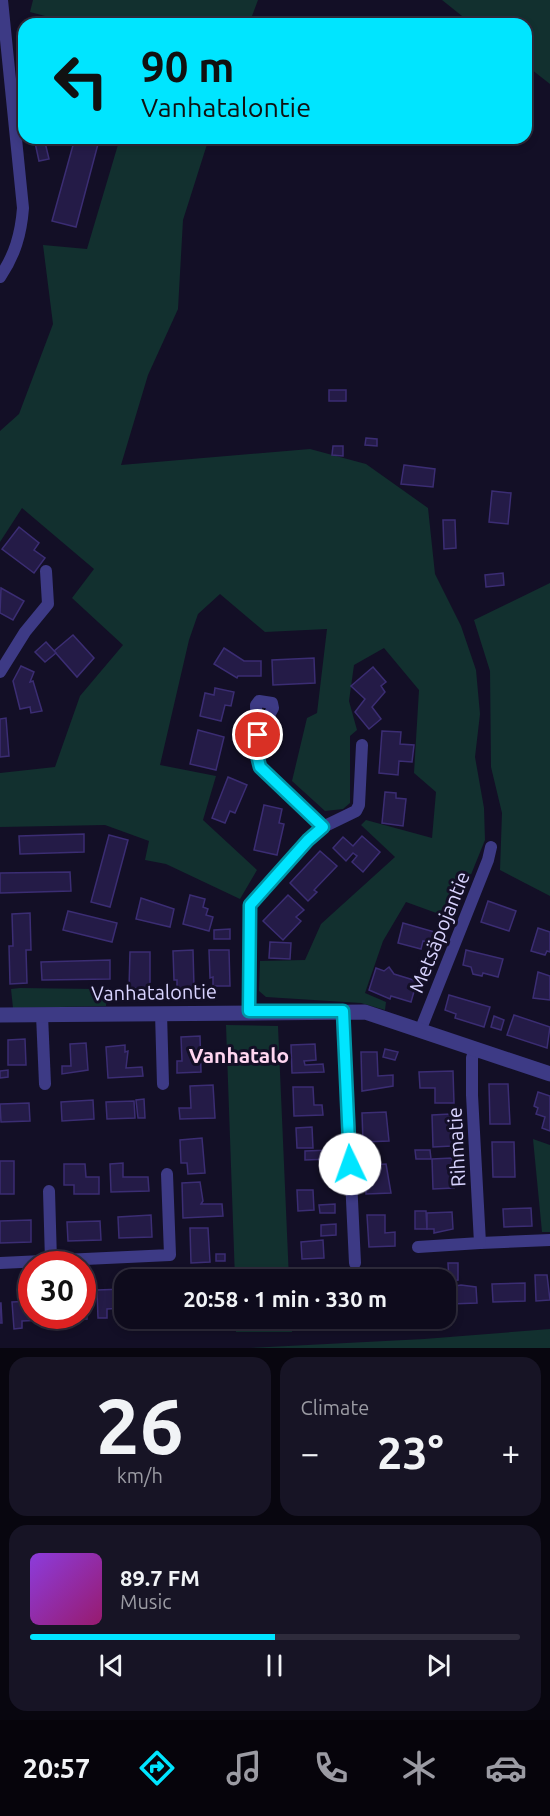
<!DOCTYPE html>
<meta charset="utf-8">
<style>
body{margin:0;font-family:Ubuntu,sans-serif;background:#171425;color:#f1f3f6;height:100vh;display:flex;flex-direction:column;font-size:22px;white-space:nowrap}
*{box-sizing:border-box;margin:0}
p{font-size:20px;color:#9b9ba3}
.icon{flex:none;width:33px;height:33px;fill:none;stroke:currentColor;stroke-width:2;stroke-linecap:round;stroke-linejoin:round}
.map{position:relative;height:1348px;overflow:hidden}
.panel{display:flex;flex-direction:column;gap:9px;padding:9px;background:#08060f;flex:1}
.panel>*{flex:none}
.hud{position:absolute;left:18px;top:18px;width:514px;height:126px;border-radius:18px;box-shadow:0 3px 9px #0003,0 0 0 2px #2e2b3b;background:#00e5ff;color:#111;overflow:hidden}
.speed{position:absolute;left:18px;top:1251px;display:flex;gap:12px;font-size:30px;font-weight:700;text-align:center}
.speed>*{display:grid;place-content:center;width:78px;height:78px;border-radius:50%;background:#0e0b1c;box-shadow:0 3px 9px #0003,0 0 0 2px #2e2b3b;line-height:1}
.speed .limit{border:9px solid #d22;background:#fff;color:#111}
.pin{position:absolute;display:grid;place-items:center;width:51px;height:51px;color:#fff;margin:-26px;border:3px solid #fff;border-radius:50%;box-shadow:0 2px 6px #0007}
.me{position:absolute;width:66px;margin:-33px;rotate:357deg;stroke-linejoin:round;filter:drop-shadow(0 0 4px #0008)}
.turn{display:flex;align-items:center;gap:21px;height:126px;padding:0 24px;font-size:27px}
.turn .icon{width:78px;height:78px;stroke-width:2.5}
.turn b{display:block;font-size:42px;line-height:51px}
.big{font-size:45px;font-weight:600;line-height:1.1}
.panel .widget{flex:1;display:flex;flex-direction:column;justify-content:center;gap:9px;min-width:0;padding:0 21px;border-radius:18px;background:#171425}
.panel .dial{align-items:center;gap:0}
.dial b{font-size:78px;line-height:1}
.song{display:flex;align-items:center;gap:18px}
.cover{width:72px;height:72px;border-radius:9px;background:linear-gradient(135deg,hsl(270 70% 55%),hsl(320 70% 35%))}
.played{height:6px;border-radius:3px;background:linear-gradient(90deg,#00e5ff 50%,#2e2b3b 50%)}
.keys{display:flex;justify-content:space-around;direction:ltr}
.heat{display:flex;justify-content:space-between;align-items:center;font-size:33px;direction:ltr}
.panel .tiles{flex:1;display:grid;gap:9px;grid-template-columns:1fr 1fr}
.widget:last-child{grid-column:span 2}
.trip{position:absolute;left:114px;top:1269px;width:342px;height:60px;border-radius:18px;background:#0e0b1c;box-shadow:0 3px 9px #0003,0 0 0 2px #2e2b3b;font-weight:600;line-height:60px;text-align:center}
.menu{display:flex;height:96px;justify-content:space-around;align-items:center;background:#06040b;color:#9b9ba3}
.menu .icon{width:42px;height:42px}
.menu .current{color:#00e5ff}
.menu b{font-size:27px;color:#f1f3f6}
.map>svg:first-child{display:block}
.green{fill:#12302f}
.building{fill:#241b47;stroke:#3b2d73;stroke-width:1.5}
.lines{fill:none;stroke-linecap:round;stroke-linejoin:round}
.minor{stroke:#3d3a85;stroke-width:12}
.tertiary{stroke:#3d3a85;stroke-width:15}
.route-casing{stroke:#0095a6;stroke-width:15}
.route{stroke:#00e5ff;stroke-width:10}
.labels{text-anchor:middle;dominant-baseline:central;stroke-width:6;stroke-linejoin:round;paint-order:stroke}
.street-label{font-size:20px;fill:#d9d4ff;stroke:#130f26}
.neighbourhood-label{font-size:21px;font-weight:bold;fill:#ffd6f0;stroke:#130f26}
</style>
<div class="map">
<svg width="550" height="1348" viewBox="0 0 550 1348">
<rect width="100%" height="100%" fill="#130f26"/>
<!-- green -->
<g class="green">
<path d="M33 0H258L249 24H75L30 12Z"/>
<path d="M442 0H550V84L527 66 526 24H472Z"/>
<path d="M120 138H209L183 220 178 309 148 375 121 465 310 449 366 464 428 508 435 574 461 626 476 670 480 714 475 757 484 808 485 840 453 919 406 902 383 941 365 993 386 1002 385 1010 361 1003 266 997 259 991 260 961 305 960 321 924 395 857 361 825 366 820 432 838 436 792 414 773 419 690 384 648 354 665 349 701 357 730 350 736V803L343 809 325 811 292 781 307 718 317 713 327 629 265 632 220 594 198 614 189 640 160 765 216 776 203 820 257 870 240 899 166 864 145 860 149 841 105 825 0 827V773L55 767 80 696 123 645 72 598 94 569 22 508 0 542V431L19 414 53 324 43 245 87 249Z"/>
<path d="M550 583V896L500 870 502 813 491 767 490 671 474 620Z"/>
<path d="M20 988 95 989 107 992 106 1006 13 1008 11 989Z"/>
<path d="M226 1025 278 1026 289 1279H235Z"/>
<path d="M533 1139 550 1145V1232H542Z"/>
<path d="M236 1319H291L292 1332H236Z"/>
<path d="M550 1329V1348H249L424 1339Z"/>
</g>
<!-- building -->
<g class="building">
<path d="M34 138H44L49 159 39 161Z"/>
<path d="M75 138 98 144 76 227 52 221Z"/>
<rect x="329" y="390" width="17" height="11"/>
<path d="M366 438 377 439V446L365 445Z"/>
<path d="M333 446H343V456L332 455Z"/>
<path d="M404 465 435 469 433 487 401 484Z"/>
<path d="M492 491 511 493 508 524 489 522Z"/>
<path d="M443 520H455L456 548 444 549Z"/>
<path d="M19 527 39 543 34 550 45 558 34 573 2 549Z"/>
<path d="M503 573 504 585 486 587 485 575Z"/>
<path d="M1 588 24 601 13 620 0 613Z"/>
<path d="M73 635 94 658 77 677 54 651Z"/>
<path d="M46 642 56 653 45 662 35 652Z"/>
<path d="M224 648 244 661H261V676H238L237 678 214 664Z"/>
<path d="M314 658 315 683 273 685 272 660Z"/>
<path d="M21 666 34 672 30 682 33 681 42 711 31 713 30 707 20 709 13 681Z"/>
<path d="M373 667 386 682 381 686 385 692 372 707 381 719 369 729 355 712 365 699 351 686Z"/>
<path d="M215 688 234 692 231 706 225 705 221 721 200 716 205 693 214 695Z"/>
<path d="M6 718 9 756 0 757V719Z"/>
<path d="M198 730 224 737 216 770 190 764Z"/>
<path d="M382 731 401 732 400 744 414 745 412 762 399 761 398 775 379 773Z"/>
<path d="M228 777 247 785 235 813 230 811 225 823 212 818Z"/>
<path d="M385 792 396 793V798L406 799 403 826 382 823Z"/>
<path d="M264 805 282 809 279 823 284 824 277 855 254 850Z"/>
<path d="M84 834V852L20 854 19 836Z"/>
<path d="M109 835 128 840 110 907 91 902Z"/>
<path d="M362 836 380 852 363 872 352 862 357 856 353 853 346 861 333 848 343 837 353 846Z"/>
<path d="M320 851 337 866 314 890 317 892 308 901 290 883Z"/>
<path d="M70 872 71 891 0 893V873Z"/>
<path d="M190 895 205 899 203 907 208 909 206 915 213 917 209 931 183 924Z"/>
<path d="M288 895 304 910 296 917 301 921 283 940 263 921Z"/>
<path d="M141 898 174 909 170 927 136 919Z"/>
<path d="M488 901 516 911 509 931 481 922Z"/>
<path d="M68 911 117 923 112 942 63 930Z"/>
<path d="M30 913 31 950H26L27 983 10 984 9 946H13L12 914Z"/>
<path d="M403 923 438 933 435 944 423 941 421 949 398 943Z"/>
<path d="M538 928 550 932V952L547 951 545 955 531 951Z"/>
<path d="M230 929V939H214V930Z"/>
<path d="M270 942 291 943 290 959 269 958Z"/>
<path d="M193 950 194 987 177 988V980H174L173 951Z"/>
<path d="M209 950H229L230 986H213V977L210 978Z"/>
<path d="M466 950 503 959 498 977 483 973 482 976 473 974 471 967 463 965Z"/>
<path d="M130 952H150V989L129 988Z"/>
<path d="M110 960V979L42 980 41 962Z"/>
<path d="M389 967 394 974 417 981 411 1002 391 996 390 999 369 990 376 968 384 971Z"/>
<path d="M538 972 550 976V1000L533 998Z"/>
<path d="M449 995 490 1007 484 1027 455 1018 456 1014 445 1010Z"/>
<path d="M514 1015 550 1027 547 1048 507 1035Z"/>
<path d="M494 1016 504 1020 501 1030 491 1027Z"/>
<path d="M200 1036 201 1072 177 1073V1061H182L181 1037Z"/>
<path d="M25 1039 26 1065H8V1040Z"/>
<path d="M86 1043 88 1070 62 1074V1066H71L70 1044Z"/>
<path d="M315 1044 316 1060 304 1061 305 1065 323 1064 324 1072 292 1073 291 1045Z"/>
<path d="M125 1045V1052L128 1051 126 1068 142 1067 143 1076 108 1078 106 1047Z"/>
<path d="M385 1049 398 1052 395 1060 383 1057Z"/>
<path d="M361 1052H377L378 1076 393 1075V1086L362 1091Z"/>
<path d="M8 1070V1077L0 1078V1071Z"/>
<path d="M453 1071 454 1103H435V1088H420L419 1072Z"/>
<path d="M489 1084H508L510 1124H490Z"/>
<path d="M213 1085 215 1118 180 1119 179 1108H191L190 1086Z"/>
<path d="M293 1087H313L314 1105H322L323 1115 294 1116Z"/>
<path d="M538 1092 550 1096V1131L542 1128 545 1117 536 1114 538 1108 534 1106Z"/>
<path d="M144 1099 145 1118H138L136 1100Z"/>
<path d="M93 1100 94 1119 62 1121 61 1102Z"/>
<path d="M134 1101 135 1118 107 1119 106 1102Z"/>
<path d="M29 1103 30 1121 1 1122 0 1104Z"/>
<path d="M386 1112 389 1141 363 1142 362 1113Z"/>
<path d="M450 1114 452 1146 433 1147 432 1115Z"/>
<path d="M312 1127 313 1148H297L296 1128Z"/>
<path d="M202 1138 205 1173 188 1174 187 1163H181L180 1140Z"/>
<path d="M492 1142H514L515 1177H493Z"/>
<path d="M331 1150V1159L305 1160V1151Z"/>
<path d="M415 1150H430L431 1159H416Z"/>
<path d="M452 1158 454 1188 433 1189 432 1159Z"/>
<rect x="0" y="1161" width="14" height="33"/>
<path d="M123 1163V1177H148L149 1191 111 1192 110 1164Z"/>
<path d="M64 1164H85L86 1177H99V1194H74V1185H64Z"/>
<path d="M386 1164 391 1193 366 1194 365 1165Z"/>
<path d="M200 1182 203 1201 201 1204H222L223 1216 183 1218 182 1183Z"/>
<path d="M297 1190H313L314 1210 298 1211Z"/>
<path d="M335 1204V1213H320L319 1205Z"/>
<path d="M531 1208 532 1226 504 1227 503 1209Z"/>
<path d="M415 1211H426L427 1229H415Z"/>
<path d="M452 1212 453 1229 434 1233V1229H427V1213Z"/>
<path d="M151 1215 152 1237 119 1238 118 1217Z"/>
<path d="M367 1215H385V1233L395 1232V1246L369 1247Z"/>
<path d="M31 1220V1242L0 1243V1221Z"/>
<path d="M100 1221 101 1240 68 1241 67 1222Z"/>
<path d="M336 1224V1235L321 1236V1225Z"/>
<path d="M190 1228H208L210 1262 191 1263Z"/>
<path d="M323 1240 324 1258 302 1259 301 1242Z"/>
<rect x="216" y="1254" width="9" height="7"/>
<path d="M448 1263H458V1280L449 1281Z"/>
<path d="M301 1268H314V1280H302Z"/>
<path d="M535 1275H547L550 1300 536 1301Z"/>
<path d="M525 1283V1301L493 1302 492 1284Z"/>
<path d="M461 1285 476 1287 477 1303 450 1304V1287Z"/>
<path d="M124 1289V1308L107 1309V1318H98L97 1290Z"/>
<path d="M82 1300H86L87 1319 60 1320V1316H82Z"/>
<path d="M32 1301V1316H45V1320L22 1321V1328L14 1329 12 1302Z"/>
<path d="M0 1303H1L2 1323H0Z"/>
</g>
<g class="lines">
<!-- minor -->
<g class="minor">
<path d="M0 277C15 255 21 234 23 208L2 0"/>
<path d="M0 672 25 632 48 604 46 571"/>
<path d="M258 735 273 708 272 703 259 701 256 705 257 759 260 767 323 827"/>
<path d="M249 1011 251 905 308 840 323 827 356 811 359 805 362 745"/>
<path d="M343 1012 355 1263"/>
<path d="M161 1013 163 1084"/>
<path d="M42 1015 45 1084"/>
<path d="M420 1031 488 860 491 847"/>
<path d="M49 1191 51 1261"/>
<path d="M480 1243 550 1240"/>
<path d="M418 1247 480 1243 472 1095V1058L475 1049"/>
<path d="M0 1263 170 1255 167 1174"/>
</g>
<!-- tertiary -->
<path class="tertiary" d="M0 1015 365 1012 550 1074"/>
</g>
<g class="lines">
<!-- route casing -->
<g class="route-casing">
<path id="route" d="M258 735 255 747 260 767 323 827 308 840 250 905 249 1011H343L350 1164"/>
</g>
<!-- route -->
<use href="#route" class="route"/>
</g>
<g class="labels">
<!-- street labels -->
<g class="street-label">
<text transform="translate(439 932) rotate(-68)">Metsäpojantie</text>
<text transform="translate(154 992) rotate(-1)">Vanhatalontie</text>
<text transform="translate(456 1147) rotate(-93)">Rihmatie</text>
</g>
<!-- neighbourhood labels -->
<g class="neighbourhood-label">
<text x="239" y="1055">Vanhatalo</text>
</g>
</g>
</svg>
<div class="speed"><div class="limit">30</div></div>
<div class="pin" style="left:258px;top:735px;background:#d93025"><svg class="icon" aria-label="arrive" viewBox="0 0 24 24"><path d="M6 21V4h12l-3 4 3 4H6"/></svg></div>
<svg class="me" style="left:350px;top:1164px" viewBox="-20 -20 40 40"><circle r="19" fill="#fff"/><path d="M0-13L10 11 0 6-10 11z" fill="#00e5ff"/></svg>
<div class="trip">20:58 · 1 min · 330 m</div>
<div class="hud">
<div class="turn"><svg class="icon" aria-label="left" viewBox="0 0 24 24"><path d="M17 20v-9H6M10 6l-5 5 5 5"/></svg><div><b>90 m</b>Vanhatalontie</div></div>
</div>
</div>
<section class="panel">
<div class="tiles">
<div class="widget dial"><b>26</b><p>km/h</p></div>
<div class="widget"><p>Climate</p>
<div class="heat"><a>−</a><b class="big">23°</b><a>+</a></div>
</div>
<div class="widget">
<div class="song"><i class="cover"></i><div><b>89.7 FM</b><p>Music</p></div></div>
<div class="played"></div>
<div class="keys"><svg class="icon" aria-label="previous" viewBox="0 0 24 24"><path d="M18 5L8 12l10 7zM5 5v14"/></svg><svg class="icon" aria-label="pause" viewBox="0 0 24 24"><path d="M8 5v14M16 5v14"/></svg><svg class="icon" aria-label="next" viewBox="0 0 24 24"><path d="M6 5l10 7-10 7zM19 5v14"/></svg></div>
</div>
</div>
</section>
<nav class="menu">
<b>20:57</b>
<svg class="icon current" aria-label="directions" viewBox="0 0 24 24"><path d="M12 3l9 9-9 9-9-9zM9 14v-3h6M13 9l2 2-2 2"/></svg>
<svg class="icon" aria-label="music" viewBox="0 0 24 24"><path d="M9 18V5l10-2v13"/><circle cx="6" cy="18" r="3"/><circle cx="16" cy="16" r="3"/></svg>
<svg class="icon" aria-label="phone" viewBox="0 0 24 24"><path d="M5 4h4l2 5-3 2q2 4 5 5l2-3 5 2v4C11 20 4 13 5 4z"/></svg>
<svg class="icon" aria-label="climate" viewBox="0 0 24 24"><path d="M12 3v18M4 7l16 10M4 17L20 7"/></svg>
<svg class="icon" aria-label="car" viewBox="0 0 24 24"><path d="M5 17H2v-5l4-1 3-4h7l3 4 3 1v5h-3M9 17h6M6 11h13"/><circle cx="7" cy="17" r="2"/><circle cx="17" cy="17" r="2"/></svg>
</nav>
